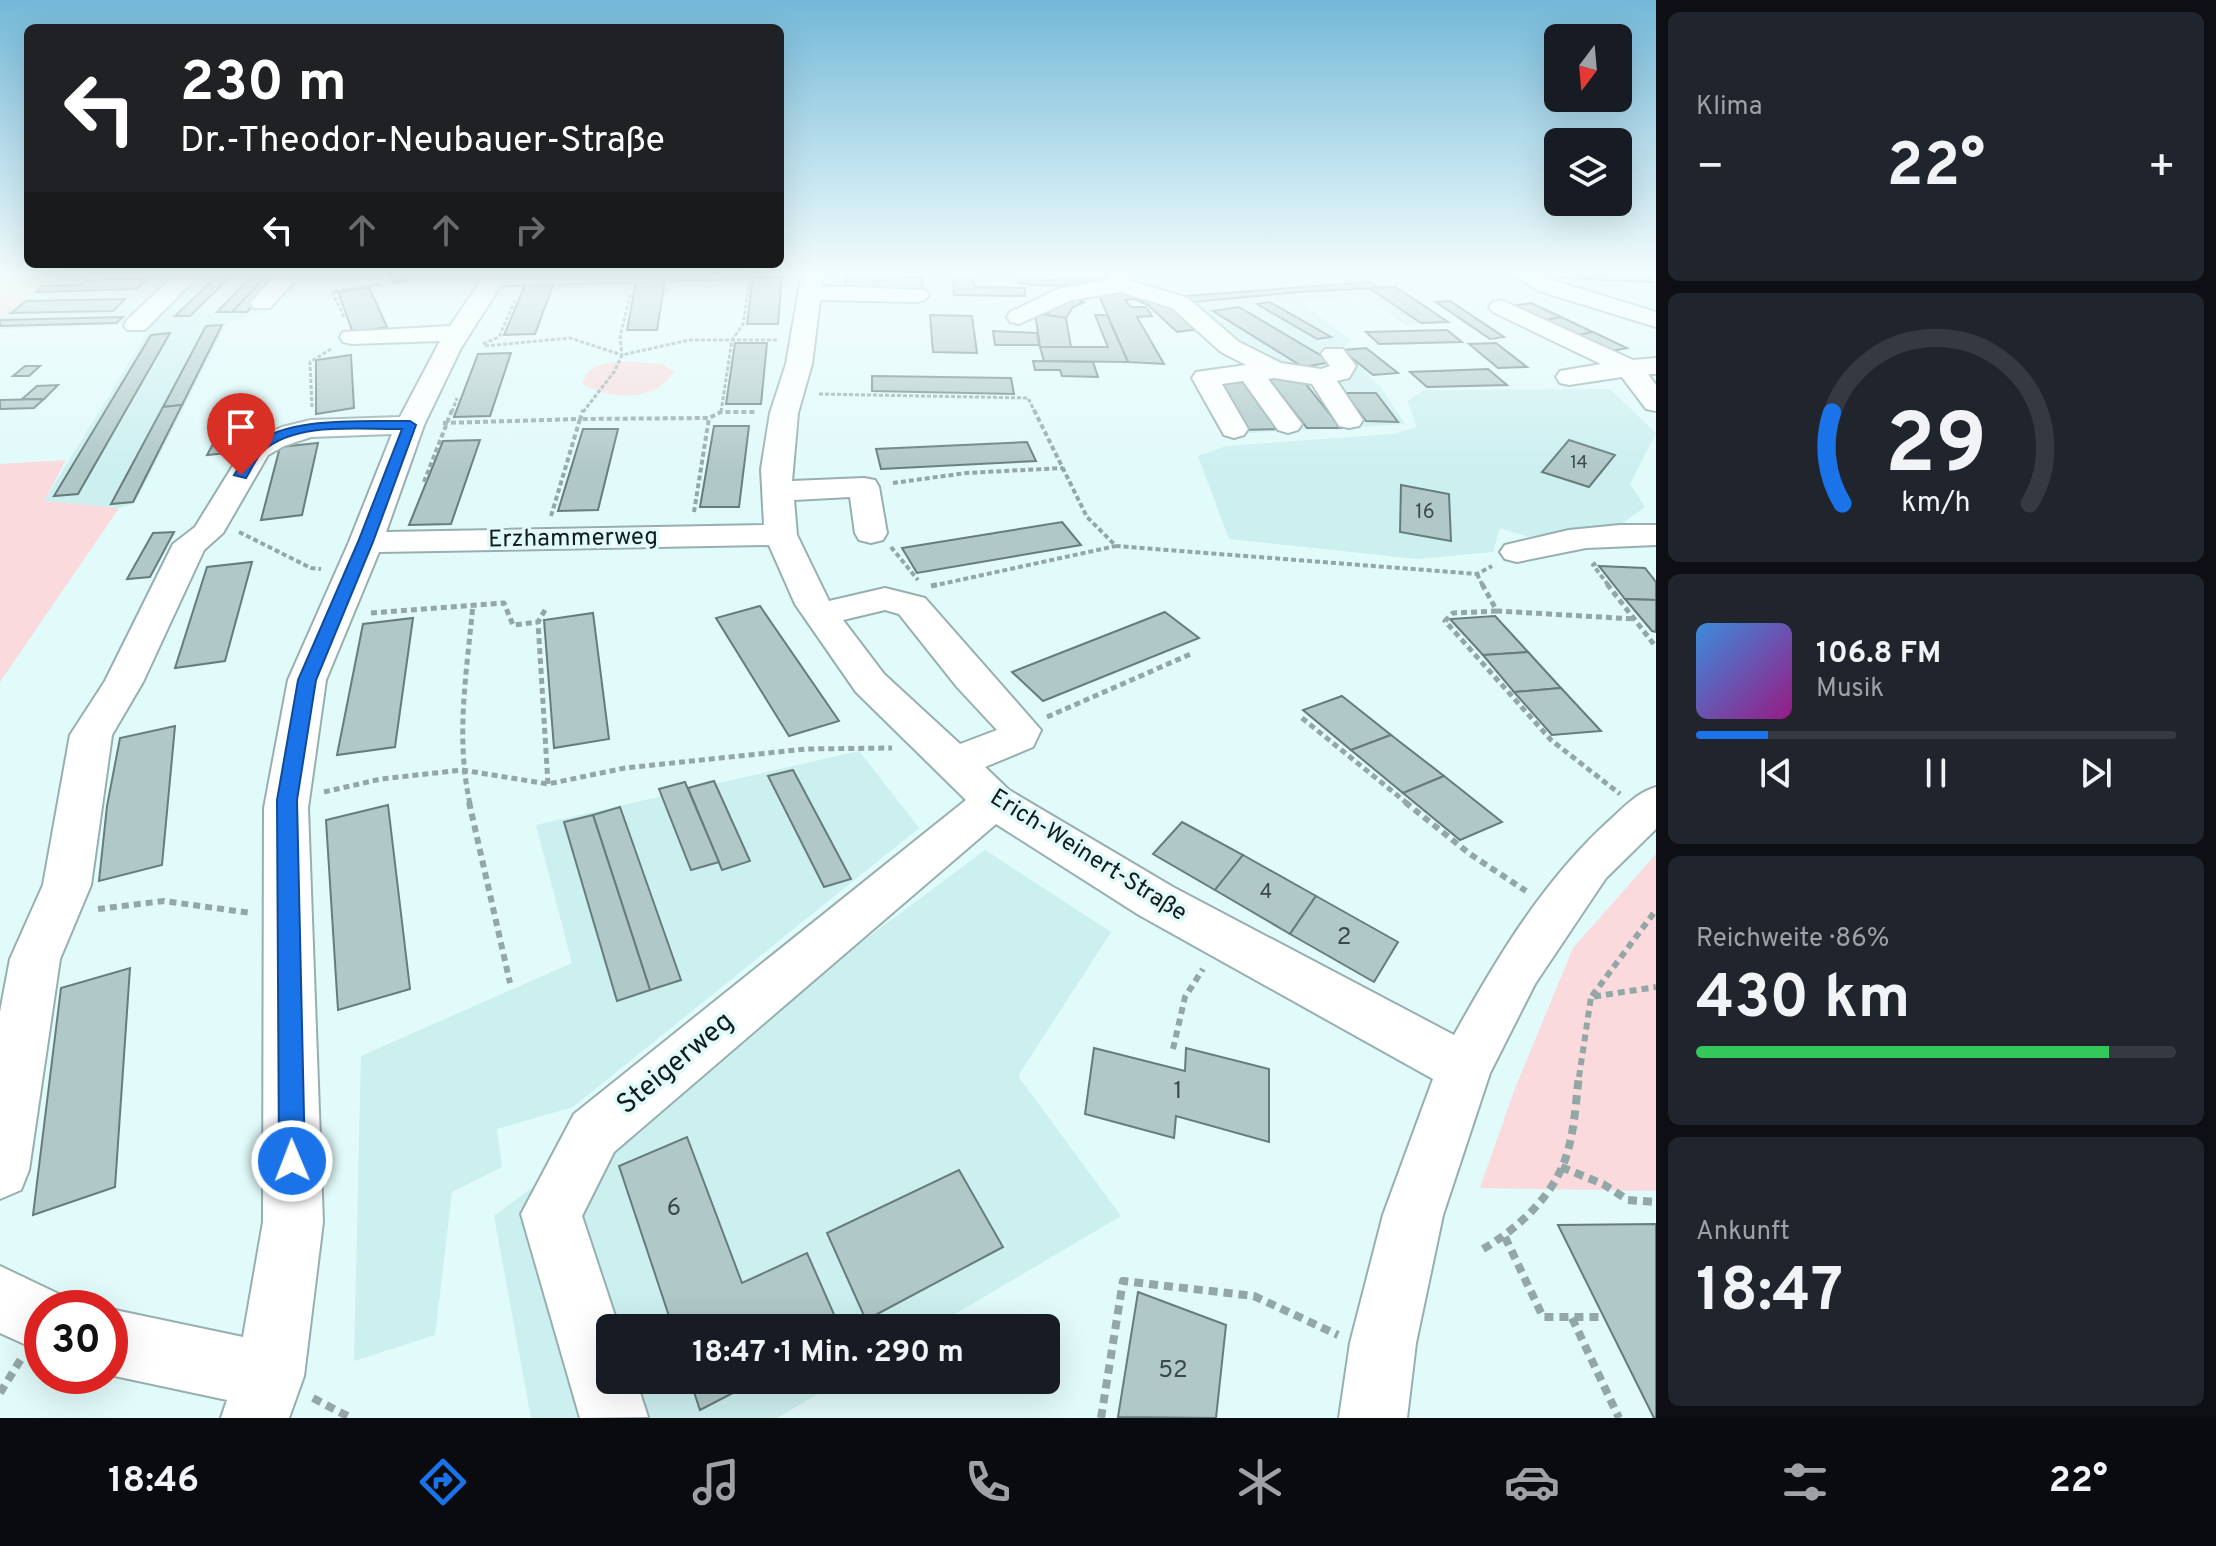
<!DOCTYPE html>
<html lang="de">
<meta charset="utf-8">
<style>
body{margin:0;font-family:Overpass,sans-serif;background:#20242c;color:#f1f3f6;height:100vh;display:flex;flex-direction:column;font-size:30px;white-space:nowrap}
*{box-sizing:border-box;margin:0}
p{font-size:26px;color:#9ea1a6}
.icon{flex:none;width:44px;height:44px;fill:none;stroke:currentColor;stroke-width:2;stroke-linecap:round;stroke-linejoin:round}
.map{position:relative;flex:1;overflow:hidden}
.side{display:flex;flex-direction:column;gap:12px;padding:12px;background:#0d0f14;width:560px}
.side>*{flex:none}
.banner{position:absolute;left:24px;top:24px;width:760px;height:244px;border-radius:12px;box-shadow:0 8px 32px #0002;background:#202124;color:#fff;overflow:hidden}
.needle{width:52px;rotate:196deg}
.controls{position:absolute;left:1544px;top:24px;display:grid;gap:16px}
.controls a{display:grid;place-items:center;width:88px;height:88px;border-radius:12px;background:#171b24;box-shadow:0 8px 32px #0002;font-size:40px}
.speed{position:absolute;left:24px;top:1290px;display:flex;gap:16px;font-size:40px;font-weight:700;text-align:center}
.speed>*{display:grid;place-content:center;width:104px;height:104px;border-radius:50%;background:#171b24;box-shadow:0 8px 32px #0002;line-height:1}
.speed .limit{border:12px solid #d22;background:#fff;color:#111}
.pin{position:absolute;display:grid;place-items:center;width:68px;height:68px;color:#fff;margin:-82px -34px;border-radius:50% 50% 50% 0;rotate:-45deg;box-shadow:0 0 8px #0007}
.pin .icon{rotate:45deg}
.me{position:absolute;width:88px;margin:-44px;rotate:359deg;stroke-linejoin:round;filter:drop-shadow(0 0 6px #0008)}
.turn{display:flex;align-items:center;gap:28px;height:168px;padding:0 24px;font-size:36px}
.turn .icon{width:104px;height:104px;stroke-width:2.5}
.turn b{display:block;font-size:56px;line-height:68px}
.lanes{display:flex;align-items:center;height:76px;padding:0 24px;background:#0003;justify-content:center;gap:40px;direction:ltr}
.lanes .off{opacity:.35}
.big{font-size:60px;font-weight:700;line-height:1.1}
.side .card{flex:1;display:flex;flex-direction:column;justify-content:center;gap:12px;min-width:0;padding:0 28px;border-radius:12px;background:#20242c}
.side .dial{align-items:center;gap:0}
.dial svg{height:208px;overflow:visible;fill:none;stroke:#363941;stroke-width:7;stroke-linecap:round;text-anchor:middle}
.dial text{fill:#f1f3f6;stroke:none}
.song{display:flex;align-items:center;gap:24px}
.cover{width:96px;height:96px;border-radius:12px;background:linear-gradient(135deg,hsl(210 70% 55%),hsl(310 70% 35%))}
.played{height:8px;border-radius:4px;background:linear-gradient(90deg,#1a73e8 15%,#363941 15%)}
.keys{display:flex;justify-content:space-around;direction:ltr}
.heat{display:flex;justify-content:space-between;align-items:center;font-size:44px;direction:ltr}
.charge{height:12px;border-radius:6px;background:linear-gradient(90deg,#34c759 86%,#363941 0)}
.trip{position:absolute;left:596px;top:1314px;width:464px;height:80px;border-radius:12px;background:#171b24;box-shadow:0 8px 32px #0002;font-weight:700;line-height:80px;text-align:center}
.tabs{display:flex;height:128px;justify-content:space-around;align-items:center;background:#090b0e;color:#9ea1a6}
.tabs .icon{width:56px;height:56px}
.tabs .on{color:#1a73e8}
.tabs b{font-size:36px;color:#f1f3f6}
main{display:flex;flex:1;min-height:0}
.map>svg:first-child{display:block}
.built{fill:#cceff0}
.green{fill:#fadadc}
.building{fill:#b0c8c8;stroke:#667c7d;stroke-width:2}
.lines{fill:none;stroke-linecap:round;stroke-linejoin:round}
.minor-casing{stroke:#97afb0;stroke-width:4}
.path-far4{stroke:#94a7a7;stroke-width:3;stroke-dasharray:4 2;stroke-linecap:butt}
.path-far3{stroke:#94a7a7;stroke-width:4;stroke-dasharray:5 3;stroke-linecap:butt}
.path-far2{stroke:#94a7a7;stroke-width:5;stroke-dasharray:6 4;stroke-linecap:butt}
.path-far1{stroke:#94a7a7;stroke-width:6;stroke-dasharray:7 5;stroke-linecap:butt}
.path{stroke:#94a7a7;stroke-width:8;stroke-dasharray:9 6;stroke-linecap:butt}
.minor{fill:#fff;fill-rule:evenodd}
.route{fill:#1a73e8;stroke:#114b97;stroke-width:2}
.labels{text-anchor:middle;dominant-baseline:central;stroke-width:7;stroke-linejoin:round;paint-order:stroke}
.far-number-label{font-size:18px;fill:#3b4848}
.number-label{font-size:20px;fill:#3b4848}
.street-label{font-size:24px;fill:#141d1d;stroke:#e1fafa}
.near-number-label{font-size:24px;fill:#3b4848}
.near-street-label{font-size:28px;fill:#141d1d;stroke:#e1fafa}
</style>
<main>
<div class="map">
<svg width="1656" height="1418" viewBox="0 0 1656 1418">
<rect width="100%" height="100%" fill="#e1fafa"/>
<!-- built -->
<g class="built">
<path d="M95 272H175L120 325 0 329V318L55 276H90Z"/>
<path d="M205 272H301L267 311 227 323 135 503 119 508 44 501 156 319Z"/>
<path d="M1384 278 1451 322 1406 325 1363 295 1300 302 1351 340 1342 350 1380 386 1405 424 1236 434 1196 370 1279 367 1176 295Z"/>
<path d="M1610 389 1656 433 1630 484 1645 507 1621 524 1529 537 1500 528 1493 552 1417 559 1229 539 1198 456 1226 446 1393 434 1417 427 1407 401 1425 390Z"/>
<path d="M859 751 919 828 573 1107 497 1129 502 1167 452 1192 435 1335 354 1361 361 1056 572 963 536 825Z"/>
<path d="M985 850 1111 932 1018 1076 1121 1216 931 1328H610V1380H842L777 1418H531L494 1216Z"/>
</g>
<!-- green -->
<g class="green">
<path d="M0 272H95L90 276H55L0 318Z"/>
<path d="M620 361 662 364 674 372C654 402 612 400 582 384 589 365 602 364 620 361Z"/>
<path d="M66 460 44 501 119 508 0 682V464Z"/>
<path d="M1656 854V1191L1480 1188 1514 1091 1573 948Z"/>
</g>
<!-- building -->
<g class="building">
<path d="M221 272H235L190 316H175Z"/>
<path d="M256 272H270L232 312H217Z"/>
<path d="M270 272H284L247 312H232Z"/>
<path d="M388 272H403L408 281 394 283Z"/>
<path d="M859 272H906L902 277H922L923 292 845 291 846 276 862 277Z"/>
<path d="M953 272H1025L1030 285 1019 283 1017 274 973 273 974 286 977 287 1025 288V296L954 295Z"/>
<path d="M1025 272H1045L1047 280 1098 279 1105 286 1030 285Z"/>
<path d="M1549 272H1597L1604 280 1553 277Z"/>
<path d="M1597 272H1642L1653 282 1604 280Z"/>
<path d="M753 277H782L778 324H747Z"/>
<path d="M148 278 136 289 36 292 42 286 80 285 87 280Z"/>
<path d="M665 280 657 330H627L636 281Z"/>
<path d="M1370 282 1378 288 1297 292 1194 302 1186 296Z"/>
<path d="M525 285H553L535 334 504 335Z"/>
<path d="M369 287 387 327 353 333 338 292Z"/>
<path d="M1396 287 1448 322 1421 323 1369 288Z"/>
<path d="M1097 291H1127L1171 305 1199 329 1177 332 1148 305 1135 299 1125 300 1131 307H1146L1152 316 1137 317 1164 364 1128 362Z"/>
<path d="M1068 296 1084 302 1073 307 1066 318 1047 315 1057 302Z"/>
<path d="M125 299 113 311 11 313 26 301Z"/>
<path d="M1450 301 1504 337 1490 339 1436 302Z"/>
<path d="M1270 302 1331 337 1317 339 1257 304Z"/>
<path d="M1531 303 1561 317 1537 322 1507 307Z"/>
<path d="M1239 307 1332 362 1303 367 1213 311Z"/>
<path d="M1035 313 1066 318 1071 347H1040Z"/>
<path d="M930 315 972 316 977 353 933 352Z"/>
<path d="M1095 315H1107L1128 362 1044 361 1040 347H1108Z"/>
<path d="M123 317 116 323 0 326V320Z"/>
<path d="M1561 317 1593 332 1568 337 1537 322Z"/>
<path d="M222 325 182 405 163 407 206 326Z"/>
<path d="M1447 330 1462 342 1379 344 1366 332Z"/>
<path d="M993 331 1037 333 1039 345H995Z"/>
<path d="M1593 332 1627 348 1602 353 1568 337Z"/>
<path d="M170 333 78 494 54 496 151 335Z"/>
<path d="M735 343H767L761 404H726Z"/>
<path d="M1496 343 1527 367 1498 368 1469 344Z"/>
<path d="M1366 348 1398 373 1373 375 1342 350Z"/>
<path d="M511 353 490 416 454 417 478 354Z"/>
<path d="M351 355 354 408 316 414V360Z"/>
<path d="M1033 361 1093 362 1098 377 1062 376 1060 370H1035Z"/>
<path d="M25 366H40L29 376H13Z"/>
<path d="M1488 369 1507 385 1427 387 1410 372Z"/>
<path d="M872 376 1011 378 1014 394 872 391Z"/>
<path d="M1301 378 1341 428H1307L1269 379Z"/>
<path d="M1210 380H1245L1279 429 1241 430Z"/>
<path d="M58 385 44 399H22L37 386Z"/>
<path d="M1345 393H1376L1398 422 1366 421Z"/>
<path d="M44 399 34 408 0 409V400Z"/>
<path d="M253 401 227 453 207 455 235 403Z"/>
<path d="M182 405 133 502 111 504 163 407Z"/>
<path d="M714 426H749L739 507H700Z"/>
<path d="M583 429H618L598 510 558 511Z"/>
<path d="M480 440 451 524 409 525 443 441Z"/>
<path d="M1569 440 1615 455 1589 487 1542 472Z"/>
<path d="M1027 442 1036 461 881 469 876 449Z"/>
<path d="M318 443 302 515 261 520 280 447Z"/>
<path d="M1401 485 1449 494 1451 541 1400 532Z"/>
<path d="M1062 522 1081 545 917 573 902 548Z"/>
<path d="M174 532 150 577 127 579 153 533Z"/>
<path d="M252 562 225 661 175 668 207 567Z"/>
<path d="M1599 566 1645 568 1656 582V600L1625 599Z"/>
<path d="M1625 599 1656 600V632L1652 631Z"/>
<path d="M760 606 839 721 789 736 716 618Z"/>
<path d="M1165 612 1199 638 1043 701 1012 672Z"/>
<path d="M593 613 609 739 554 748 544 620Z"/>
<path d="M1495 616 1528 652 1483 655 1450 619Z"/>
<path d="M413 618 395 747 337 755 363 624Z"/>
<path d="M1528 652 1561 688 1514 692 1483 655Z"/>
<path d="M1561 688 1601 731 1552 735 1514 692Z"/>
<path d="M1342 696 1391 735 1351 750 1303 710Z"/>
<path d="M175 726 162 865 99 881 107 806 120 738Z"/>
<path d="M1391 735 1444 776 1403 793 1351 750Z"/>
<path d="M793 770 851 879 824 887 768 776Z"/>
<path d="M1444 776 1502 822 1460 840 1403 793Z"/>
<path d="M714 781 750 861 722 870 688 788Z"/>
<path d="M685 782 719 862 691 870 659 789Z"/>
<path d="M388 805 410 989 338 1010 326 820Z"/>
<path d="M620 807 681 980 650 990 593 815Z"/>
<path d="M593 815 650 990 617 1001 564 822Z"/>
<path d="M1182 822 1243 855 1215 890 1153 854Z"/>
<path d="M1243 855 1316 896 1290 934 1215 890Z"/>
<path d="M1316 896 1398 942 1374 982 1290 934Z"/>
<path d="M130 968 115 1187 33 1215 61 988Z"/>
<path d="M1094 1048 1185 1071 1186 1048 1269 1069V1142L1176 1116 1174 1138 1085 1114Z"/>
<path d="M687 1137 742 1283 807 1253 840 1328H673L619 1166Z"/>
<path d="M959 1170 1003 1247 866 1320 827 1233Z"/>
<path d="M1656 1224V1418H1654L1558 1225Z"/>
<path d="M1138 1292 1226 1325 1216 1418 1118 1417Z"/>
<path d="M690 1380H758L700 1410Z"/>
</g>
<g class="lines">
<!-- minor casing -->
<g class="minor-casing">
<g id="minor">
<path d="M178 272H202L145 330H127L124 325 127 320Z"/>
<path d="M279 272H303L270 308H254L250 303Z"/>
<path d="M487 272H732L721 279 501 285 461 348 424 425 386 532 764 525 761 469 770 413 786 364 802 272H824L822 286 925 290 929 295 925 300 917 302 820 300 812 364 798 413 792 481 864 478 875 480 879 487 887 533 883 540 871 543 859 540 855 533 850 497 794 500 797 535 829 601 885 588 925 598 1041 730 1033 747 985 767 1009 790 1173 887 1454 1035C1498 956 1544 879 1612 818 1626 805 1637 793 1656 787V829L1606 878 1535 984 1490 1073 1443 1215 1416 1343 1407 1418H1339L1350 1343 1383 1215 1433 1079 1139 915 996 824 614 1152 582 1216 619 1328H610V1380H636L648 1417 580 1418 521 1214 574 1114 966 800 856 692 795 604 769 545 379 552 326 680 308 808 323 1222 304 1376 289 1418H221L227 1400 110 1375V1309L243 1337 263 1222 264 808 288 680 349 542 392 434 311 437 284 446 268 455 223 533 204 550 143 682 112 735 91 885 60 959 29 1170 21 1190 0 1199V1012L10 959 43 885 70 735 105 681 173 544 195 527 247 443 282 427 311 420 400 417 440 341 352 344 343 342 340 337 343 332 450 326ZM885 610 899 614 957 687 997 730 960 744 884 674 843 620Z"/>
<path d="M1105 272H1127L1131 281 1188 298 1239 342 1281 363 1321 369 1330 366 1321 354 1325 349H1343L1356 366 1349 378 1337 381 1363 420 1359 426 1349 428 1339 426 1312 384 1274 378 1268 379 1302 424 1298 430 1288 433 1278 430 1243 381 1222 384 1248 429 1244 435 1234 438 1224 435 1192 378 1196 372 1246 365 1221 352 1172 308 1120 292 1072 300 1019 324 1010 322 1007 317 1010 312 1058 289 1108 280Z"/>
<path d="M1508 272H1537L1555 281 1656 312V327L1539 291Z"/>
<path d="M1501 300 1633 360 1656 358V374H1648L1656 385V411L1646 409 1622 377 1569 385 1560 383 1556 377 1560 371 1601 364 1493 312 1489 307 1493 302Z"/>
<path d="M1620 525H1656V545L1586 548 1517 562 1505 559 1500 552 1505 545 1569 530Z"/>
<path d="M0 1266 65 1297 69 1308H42V1352L0 1333Z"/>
</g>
</g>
<!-- path-far4 -->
<g class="path-far4">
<path d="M344 317 332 292 382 284"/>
<path d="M483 344 499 337 515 300"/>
<path d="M485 346 570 338 622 355 620 337 630 295"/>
<path d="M819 394 1028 398 1035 412"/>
<path d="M312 407 310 362 331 349"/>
<path d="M452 412 457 398"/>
<path d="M583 412 614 372 622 355 689 340H778"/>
<path d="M721 412 732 340 743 324 751 272"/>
</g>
<!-- path-far3 -->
<g class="path-far3">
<path d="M1034 410 1087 517 1116 546 1477 574 1492 566"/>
<path d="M443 423 580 419 583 410"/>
<path d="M424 482 452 410"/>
<path d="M893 483 966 473 1063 468"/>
<path d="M694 512 709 418"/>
<path d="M551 516 580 419 709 418 721 412H755"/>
<path d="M239 532 311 568 321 569"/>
<path d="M891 547 918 580"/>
<path d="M1596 563 1593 565 1609 586"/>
<path d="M1477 574 1483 586"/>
<path d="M932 586 1116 546"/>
</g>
<!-- path-far2 -->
<g class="path-far2">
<path d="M1482 584 1497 611 1635 619"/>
<path d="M1607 584 1656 647"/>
<path d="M931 586 941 584"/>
<path d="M545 610 538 622 548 784"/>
<path d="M1497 611 1453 613 1445 621 1551 740 1620 794"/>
<path d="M371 613 504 603 513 625 538 622"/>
<path d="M1047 717 1193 653"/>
<path d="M1302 718 1408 804"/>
<path d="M324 792 381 779 462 770 548 784 625 768 806 749 892 748"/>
<path d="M470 804C455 737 467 671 473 604"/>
</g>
<!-- path-far1 -->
<g class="path-far1">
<path d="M469 802 510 983"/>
<path d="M1405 802 1470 854 1526 891"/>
<path d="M98 909 164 901 251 913"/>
<path d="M1592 996 1656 910"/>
<path d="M1173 1049 1185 997 1203 969"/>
<path d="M1579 1077 1591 997 1656 987"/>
</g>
<!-- path -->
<g class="path">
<path d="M1561 1167 1603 1184 1628 1200 1656 1202"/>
<path d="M1505 1237 1543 1317H1604"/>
<path d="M1483 1249C1519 1228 1557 1193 1568 1150 1575 1126 1576 1099 1579 1075"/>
<path d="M1572 1318 1619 1418"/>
<path d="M0 1393 21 1359"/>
<path d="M313 1398 351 1418"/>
<path d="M1101 1418 1123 1281 1254 1296 1338 1335"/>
</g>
<!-- minor -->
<use href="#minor" class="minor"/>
</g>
<!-- sky -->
<linearGradient id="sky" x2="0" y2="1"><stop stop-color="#73b8d8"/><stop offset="0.58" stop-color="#f2fdfd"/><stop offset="1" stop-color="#f2fdfd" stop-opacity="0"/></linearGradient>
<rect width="1656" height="471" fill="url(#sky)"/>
<!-- route -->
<path class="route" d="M410 421 416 425 373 542 316 680 297 800 305 1161 302 1171 292 1174 283 1171 279 1161 277 800 298 680 358 542 402 429C360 430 297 421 263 451 256 458 251 470 246 478L234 475C240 466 244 455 251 448 282 415 368 422 410 421Z"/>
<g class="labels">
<!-- far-number labels -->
<g class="far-number-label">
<text x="1579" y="463">14</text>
</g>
<!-- number labels -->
<g class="number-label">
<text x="1425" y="513">16</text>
<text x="1266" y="893">4</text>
</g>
<!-- street labels -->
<g class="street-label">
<text transform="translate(573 539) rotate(-1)">Erzhammerweg</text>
<text transform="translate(1088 856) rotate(32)">Erich-Weinert-Straße</text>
</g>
<!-- near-number labels -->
<g class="near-number-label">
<text x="1344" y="938">2</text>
<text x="1178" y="1092">1</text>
<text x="674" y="1209">6</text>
<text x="1173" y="1371">52</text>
</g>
<!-- near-street labels -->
<g class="near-street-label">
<text transform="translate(676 1064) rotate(-40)">Steigerweg</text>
</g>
</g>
</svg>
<div class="controls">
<a><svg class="needle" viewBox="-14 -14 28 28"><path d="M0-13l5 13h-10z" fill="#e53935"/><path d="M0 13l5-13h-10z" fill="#9ea1a6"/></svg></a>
<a><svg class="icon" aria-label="layers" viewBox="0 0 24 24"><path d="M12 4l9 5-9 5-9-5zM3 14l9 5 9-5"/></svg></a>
</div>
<div class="speed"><div class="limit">30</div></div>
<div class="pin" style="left:241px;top:475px;background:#d93025"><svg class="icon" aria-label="arrive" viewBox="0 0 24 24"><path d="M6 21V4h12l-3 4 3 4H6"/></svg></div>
<svg class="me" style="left:292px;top:1161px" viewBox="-20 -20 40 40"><circle r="17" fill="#1a73e8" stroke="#fff" stroke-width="3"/><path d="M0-11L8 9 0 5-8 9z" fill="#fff"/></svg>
<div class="trip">18:47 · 1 Min. · 290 m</div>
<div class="banner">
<div class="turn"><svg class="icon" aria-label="left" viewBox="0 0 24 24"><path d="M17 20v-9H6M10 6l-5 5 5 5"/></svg><div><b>230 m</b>Dr.-Theodor-Neubauer-Straße</div></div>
<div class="lanes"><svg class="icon" aria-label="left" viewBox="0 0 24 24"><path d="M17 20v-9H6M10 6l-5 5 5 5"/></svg><svg class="icon off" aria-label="ahead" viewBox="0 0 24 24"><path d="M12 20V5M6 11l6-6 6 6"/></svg><svg class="icon off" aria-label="ahead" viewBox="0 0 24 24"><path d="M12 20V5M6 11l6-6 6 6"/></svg><svg class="icon off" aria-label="right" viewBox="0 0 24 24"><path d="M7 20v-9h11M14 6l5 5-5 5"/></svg></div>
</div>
</div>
<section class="side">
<div class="card"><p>Klima</p>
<div class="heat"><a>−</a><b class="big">22°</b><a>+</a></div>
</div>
<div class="card dial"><svg viewBox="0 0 100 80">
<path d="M14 69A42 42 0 1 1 86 69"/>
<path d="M14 69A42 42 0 0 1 10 34" stroke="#1a73e8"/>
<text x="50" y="56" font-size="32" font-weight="700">29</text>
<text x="50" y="72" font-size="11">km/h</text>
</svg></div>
<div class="card">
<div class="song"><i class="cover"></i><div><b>106.8 FM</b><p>Musik</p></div></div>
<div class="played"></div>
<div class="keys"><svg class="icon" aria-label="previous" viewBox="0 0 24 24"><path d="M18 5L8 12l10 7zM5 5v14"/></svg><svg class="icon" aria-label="pause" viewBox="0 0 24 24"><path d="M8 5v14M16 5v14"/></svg><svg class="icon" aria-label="next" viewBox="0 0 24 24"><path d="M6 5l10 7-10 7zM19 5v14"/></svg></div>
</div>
<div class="card"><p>Reichweite · 86%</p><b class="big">430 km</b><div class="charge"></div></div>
<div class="card"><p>Ankunft</p><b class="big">18:47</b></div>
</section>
</main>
<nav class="tabs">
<b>18:46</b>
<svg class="icon on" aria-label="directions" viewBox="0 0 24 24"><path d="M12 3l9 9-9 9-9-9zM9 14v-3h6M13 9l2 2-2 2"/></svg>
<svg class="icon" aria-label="music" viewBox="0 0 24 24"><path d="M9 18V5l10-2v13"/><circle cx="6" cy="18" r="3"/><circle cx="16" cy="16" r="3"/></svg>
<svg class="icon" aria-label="phone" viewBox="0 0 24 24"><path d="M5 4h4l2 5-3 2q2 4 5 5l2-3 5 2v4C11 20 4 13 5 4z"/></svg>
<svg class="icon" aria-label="climate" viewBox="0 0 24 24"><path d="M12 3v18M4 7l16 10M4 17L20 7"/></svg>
<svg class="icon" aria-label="car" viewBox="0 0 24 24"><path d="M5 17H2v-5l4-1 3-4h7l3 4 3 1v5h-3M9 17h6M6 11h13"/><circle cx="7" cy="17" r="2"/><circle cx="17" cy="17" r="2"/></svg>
<svg class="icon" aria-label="filters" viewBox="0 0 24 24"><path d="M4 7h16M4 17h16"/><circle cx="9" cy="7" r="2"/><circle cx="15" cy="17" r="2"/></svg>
<b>22°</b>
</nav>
